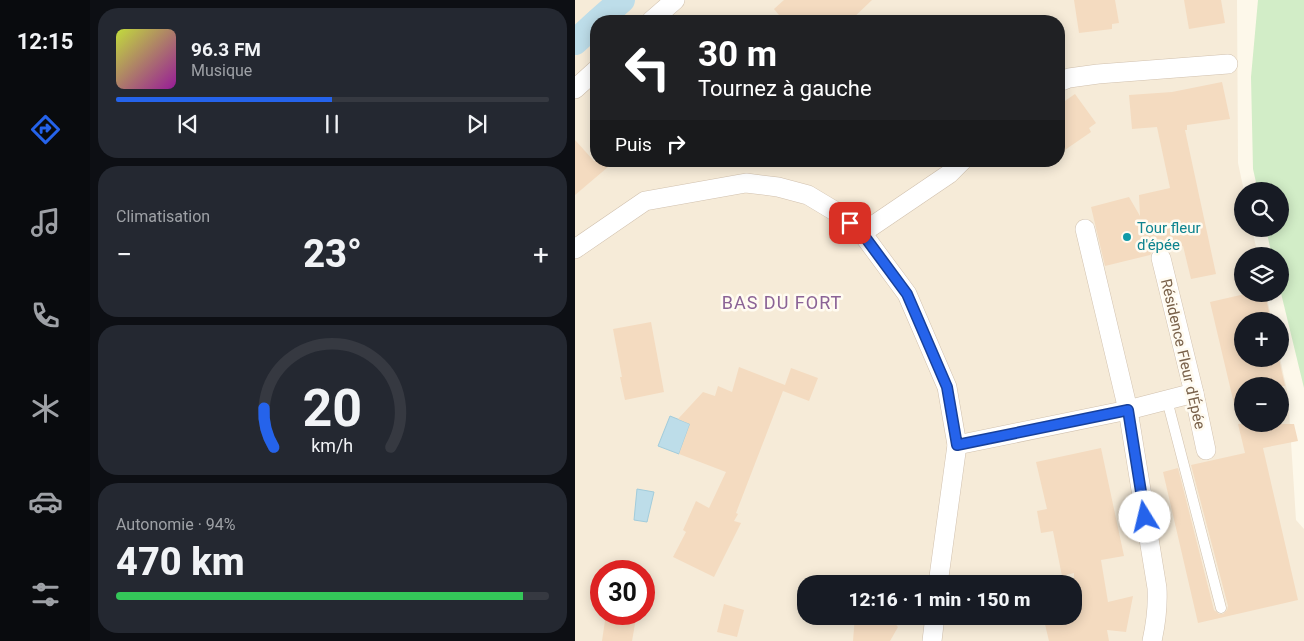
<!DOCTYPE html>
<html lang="fr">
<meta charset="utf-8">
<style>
body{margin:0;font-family:Roboto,sans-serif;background:#242831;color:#f1f3f6;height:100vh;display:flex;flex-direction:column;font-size:19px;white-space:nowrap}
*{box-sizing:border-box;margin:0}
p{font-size:16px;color:#9ea1a6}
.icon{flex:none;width:28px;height:28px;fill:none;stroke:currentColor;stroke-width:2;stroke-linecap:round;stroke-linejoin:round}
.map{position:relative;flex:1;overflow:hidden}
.sheet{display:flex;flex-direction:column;gap:8px;padding:8px;background:#0d0f14;width:485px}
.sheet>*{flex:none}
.top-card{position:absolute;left:15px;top:15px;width:475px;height:152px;border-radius:20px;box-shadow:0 2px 12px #0003;background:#202124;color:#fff;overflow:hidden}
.fabs{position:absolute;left:659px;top:182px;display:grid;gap:10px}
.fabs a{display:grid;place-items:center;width:55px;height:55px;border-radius:50%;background:#171b24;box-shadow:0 2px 12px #0003;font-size:25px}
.speed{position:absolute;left:15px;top:560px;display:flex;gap:10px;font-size:25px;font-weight:700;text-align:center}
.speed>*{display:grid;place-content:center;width:65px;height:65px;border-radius:50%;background:#171b24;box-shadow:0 2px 12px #0003;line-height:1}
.speed .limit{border:8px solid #d22;background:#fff;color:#111}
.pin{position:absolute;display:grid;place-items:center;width:42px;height:42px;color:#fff;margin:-21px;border-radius:10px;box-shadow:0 2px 8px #0006}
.me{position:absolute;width:55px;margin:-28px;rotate:351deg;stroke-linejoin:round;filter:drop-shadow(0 0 4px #0008)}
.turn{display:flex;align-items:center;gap:18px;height:105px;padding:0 25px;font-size:22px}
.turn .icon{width:65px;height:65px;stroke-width:2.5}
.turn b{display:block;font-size:35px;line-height:42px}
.then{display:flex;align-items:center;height:48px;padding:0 25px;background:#0003;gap:10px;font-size:19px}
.big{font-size:38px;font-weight:800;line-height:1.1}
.sheet .card{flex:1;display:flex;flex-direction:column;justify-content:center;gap:8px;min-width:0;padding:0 18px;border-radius:20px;background:#242831}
.sheet .dial{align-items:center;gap:0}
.dial svg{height:130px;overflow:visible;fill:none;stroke:#363941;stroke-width:7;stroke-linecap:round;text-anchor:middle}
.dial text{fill:#f1f3f6;stroke:none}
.song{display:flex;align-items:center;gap:15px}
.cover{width:60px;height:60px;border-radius:8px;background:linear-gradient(135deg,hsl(70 70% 55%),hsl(300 70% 35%))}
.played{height:5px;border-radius:2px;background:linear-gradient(90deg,#2563eb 50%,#363941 50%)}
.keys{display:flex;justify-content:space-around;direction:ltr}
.heat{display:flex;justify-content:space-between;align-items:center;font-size:28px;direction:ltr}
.charge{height:8px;border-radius:4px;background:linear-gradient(90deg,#34c759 94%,#363941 0)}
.trip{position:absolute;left:222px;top:575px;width:285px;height:50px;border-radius:20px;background:#171b24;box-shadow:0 2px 12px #0003;font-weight:800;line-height:50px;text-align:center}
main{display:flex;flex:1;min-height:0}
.dock{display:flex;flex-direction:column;width:90px;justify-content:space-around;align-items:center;background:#090b0e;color:#9ea1a6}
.dock .icon{width:35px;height:35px}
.dock .selected{color:#2563eb}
.dock b{font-size:22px;color:#f1f3f6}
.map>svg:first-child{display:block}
.residential{fill:#f6ebd8;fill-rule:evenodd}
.green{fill:#d2edc7}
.water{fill:#bddde9;stroke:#a2ccdb}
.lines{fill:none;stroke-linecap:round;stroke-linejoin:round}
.canal{stroke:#bddde9;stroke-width:26}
.building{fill:#f4dbc0}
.service-casing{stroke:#d1c1ae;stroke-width:11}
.minor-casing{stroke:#d1c1ae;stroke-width:20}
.service{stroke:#fff;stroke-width:10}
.minor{stroke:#fff;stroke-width:19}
.route-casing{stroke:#184099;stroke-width:12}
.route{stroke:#2563eb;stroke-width:9}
.culture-dot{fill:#0f9aa8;stroke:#fffbf1;stroke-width:2}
.labels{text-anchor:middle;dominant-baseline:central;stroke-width:5;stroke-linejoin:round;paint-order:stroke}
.culture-label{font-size:15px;fill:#0d838f;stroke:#fffbf1;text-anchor:start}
.street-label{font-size:15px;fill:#7a624b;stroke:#fffbf1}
.quarter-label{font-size:18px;letter-spacing:1px;fill:#8b6396;stroke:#fffbf1}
</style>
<main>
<nav class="dock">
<b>12:15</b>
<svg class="icon selected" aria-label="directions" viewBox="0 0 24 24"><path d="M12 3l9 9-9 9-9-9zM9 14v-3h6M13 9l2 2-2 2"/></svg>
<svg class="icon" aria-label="music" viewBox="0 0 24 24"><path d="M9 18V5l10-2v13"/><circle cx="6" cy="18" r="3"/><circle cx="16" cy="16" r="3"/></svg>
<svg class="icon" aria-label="phone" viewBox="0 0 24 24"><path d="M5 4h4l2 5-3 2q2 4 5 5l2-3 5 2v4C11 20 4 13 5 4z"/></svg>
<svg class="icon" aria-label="climate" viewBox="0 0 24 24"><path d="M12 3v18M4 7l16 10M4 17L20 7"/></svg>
<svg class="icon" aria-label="car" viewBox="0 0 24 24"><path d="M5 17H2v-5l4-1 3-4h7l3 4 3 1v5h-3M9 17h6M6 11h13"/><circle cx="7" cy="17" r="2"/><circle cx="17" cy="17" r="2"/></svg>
<svg class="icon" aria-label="filters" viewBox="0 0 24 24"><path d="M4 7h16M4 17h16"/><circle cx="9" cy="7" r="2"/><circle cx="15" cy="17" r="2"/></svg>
</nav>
<section class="sheet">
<div class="card">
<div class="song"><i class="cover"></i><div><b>96.3 FM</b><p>Musique</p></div></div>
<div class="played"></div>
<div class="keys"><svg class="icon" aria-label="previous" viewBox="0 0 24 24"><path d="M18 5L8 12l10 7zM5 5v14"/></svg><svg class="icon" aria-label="pause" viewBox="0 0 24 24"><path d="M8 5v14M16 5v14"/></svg><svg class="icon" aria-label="next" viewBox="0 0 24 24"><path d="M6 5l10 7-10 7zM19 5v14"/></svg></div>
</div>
<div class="card"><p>Climatisation</p>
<div class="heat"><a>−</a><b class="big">23°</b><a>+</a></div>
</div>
<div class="card dial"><svg viewBox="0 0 100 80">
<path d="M14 69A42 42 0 1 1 86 69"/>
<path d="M14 69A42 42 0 0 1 8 45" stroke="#2563eb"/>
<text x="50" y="56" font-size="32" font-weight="700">20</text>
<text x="50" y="72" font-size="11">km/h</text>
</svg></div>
<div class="card"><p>Autonomie · 94%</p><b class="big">470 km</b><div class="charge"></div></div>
</section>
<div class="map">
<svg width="729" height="641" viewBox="0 0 729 641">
<rect width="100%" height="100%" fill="#fdf8ea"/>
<!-- residential -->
<path class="residential" d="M0 0H662L663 163 669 191H668V229H677L683 256H668V294H691L697 321H668V359L705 358 713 395 721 520 729 529V641H0ZM21 21H484V161H21ZM668 386H705V424H668ZM26 571H69V614H26ZM231 584H499V616H231Z"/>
<!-- green -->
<path class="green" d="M683 0H729V388L705 289V256H697L691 229H705V191H683L678 169 676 77Z"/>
<!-- water -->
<g class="water">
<path d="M95 416 115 424 104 454 83 446Z"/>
<path d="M62 489 79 492 72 522 59 520Z"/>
</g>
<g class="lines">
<!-- canal -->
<g class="canal">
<path d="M23 21 47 0"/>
<path d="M0 42 21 23"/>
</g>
</g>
<!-- building -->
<g class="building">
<path d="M209 0H297L275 21H209L199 9Z"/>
<path d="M499 0H540L544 23 537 24V29L504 33Z"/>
<path d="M609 0H646L650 23 614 29Z"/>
<path d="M647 82 655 119 612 125V130H610L641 274 616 279 608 246 594 250 590 247H584L579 250 575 255 530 266 516 207 554 197 565 216 564 195 595 188 582 127 557 129 554 95 597 92Z"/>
<path d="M500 94 521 123 514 128 516 132 484 154V105Z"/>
<path d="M0 140 19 161H40L0 195Z"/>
<path d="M670 294H690L696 321H668V359H704L710 386H668V407L660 408 635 302Z"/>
<path d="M76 322 89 392 50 400 45 377H47L38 329Z"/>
<path d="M164 367 210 385 216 368 243 378 234 401 208 391 161 513 163 514 159 521 166 523 139 577 98 557 111 532 108 530 121 501 134 508 151 472 104 454 115 424 103 419 128 392 140 396 143 386 157 392Z"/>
<path d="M663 424H719L723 441 688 448 723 600 623 623 588 472 603 468 639 610 644 614H648L652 610 653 606 616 465 670 453Z"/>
<path d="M526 448 549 556 526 560 533 602 558 596 551 632 532 630 534 641H474L468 616H499V573L487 576 478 531 466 533 462 511 472 509 461 462Z"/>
<path d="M149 604 169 610 162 637 142 632Z"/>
<path d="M31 614H38L61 618 57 641H27Z"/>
<path d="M280 616H313L323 627 315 641H278Z"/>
</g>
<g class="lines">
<!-- service casing -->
<g class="service-casing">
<path id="service" d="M592 400 646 608"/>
</g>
<!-- minor casing -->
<g class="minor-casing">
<g id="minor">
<path d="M76 21 100 0"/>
<path d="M484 82 494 78 523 74 653 64"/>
<path d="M0 89 21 70"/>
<path d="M510 229 553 410 582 588C583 607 581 623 577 641"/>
<path d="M287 233 374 174 387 161"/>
<path d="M0 249 70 201 171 183 203 187 233 195 263 213 287 233 332 294 372 387 382 445 363 584"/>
<path d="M586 258 619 393 631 450"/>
<path d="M382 445 553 410 619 393"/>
<path d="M357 641 360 616"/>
</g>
</g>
<!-- service -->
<use href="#service" class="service"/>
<!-- minor -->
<use href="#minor" class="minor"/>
</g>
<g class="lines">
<!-- route casing -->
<g class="route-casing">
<path id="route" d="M275 223 287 233 332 294 372 387 382 445 553 410 570 517"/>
</g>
<!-- route -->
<use href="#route" class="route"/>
</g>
<!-- markers -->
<circle class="culture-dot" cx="552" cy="237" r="5"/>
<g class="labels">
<!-- culture labels -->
<g class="culture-label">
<text x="562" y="228">Tour fleur<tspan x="562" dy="17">d'épée</tspan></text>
</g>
<!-- street labels -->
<g class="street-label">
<text transform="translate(608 354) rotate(77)">Résidence Fleur d'Épée</text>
</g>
<!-- quarter labels -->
<g class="quarter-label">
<text x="207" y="302">BAS DU FORT</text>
</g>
</g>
</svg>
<div class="fabs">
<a><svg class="icon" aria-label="search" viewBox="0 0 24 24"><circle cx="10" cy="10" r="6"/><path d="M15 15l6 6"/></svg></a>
<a><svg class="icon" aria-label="layers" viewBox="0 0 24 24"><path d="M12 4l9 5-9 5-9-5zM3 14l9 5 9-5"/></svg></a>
<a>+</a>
<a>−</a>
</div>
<div class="speed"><div class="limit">30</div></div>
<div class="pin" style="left:275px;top:223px;background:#d93025"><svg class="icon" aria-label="arrive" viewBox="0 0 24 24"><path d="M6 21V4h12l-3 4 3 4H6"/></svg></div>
<svg class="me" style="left:570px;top:517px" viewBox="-20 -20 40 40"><circle r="19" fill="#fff"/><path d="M0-13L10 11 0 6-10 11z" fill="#2563eb"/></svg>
<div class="trip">12:16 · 1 min · 150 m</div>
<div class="top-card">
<div class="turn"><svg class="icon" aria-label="left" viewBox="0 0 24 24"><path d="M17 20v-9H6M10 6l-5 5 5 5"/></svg><div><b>30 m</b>Tournez à gauche</div></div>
<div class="then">Puis<svg class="icon" aria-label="right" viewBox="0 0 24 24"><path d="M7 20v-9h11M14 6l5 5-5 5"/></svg></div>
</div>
</div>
</main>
